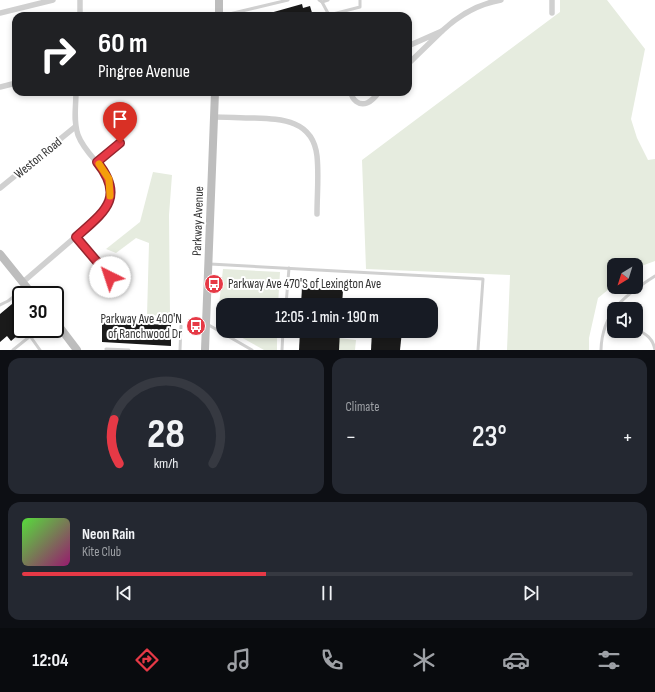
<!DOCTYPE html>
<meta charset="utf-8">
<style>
body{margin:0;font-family:"Sofia Sans Condensed",sans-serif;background:#242831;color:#f1f3f6;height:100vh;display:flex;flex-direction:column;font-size:15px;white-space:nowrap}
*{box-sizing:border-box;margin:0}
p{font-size:13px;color:#9ea1a6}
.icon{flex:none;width:22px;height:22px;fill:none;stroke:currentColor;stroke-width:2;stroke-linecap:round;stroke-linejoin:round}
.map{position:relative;height:350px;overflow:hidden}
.sheet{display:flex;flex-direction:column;gap:8px;padding:8px;background:#0d0f14;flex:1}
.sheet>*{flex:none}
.top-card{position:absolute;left:12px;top:12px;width:400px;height:84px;border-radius:12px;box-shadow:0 2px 6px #0003;background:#202124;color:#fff;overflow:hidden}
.needle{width:26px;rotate:218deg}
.fabs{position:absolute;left:607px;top:258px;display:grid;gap:8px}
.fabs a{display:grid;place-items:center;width:36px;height:36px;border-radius:8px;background:#171b24;box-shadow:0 2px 6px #0003;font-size:20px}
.speed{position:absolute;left:12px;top:286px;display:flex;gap:8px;font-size:20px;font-weight:700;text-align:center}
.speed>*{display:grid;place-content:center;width:52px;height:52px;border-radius:50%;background:#171b24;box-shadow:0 2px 6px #0003;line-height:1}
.speed .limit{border:2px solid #111;border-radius:6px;background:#fff;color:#111}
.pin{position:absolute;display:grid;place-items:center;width:34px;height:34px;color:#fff;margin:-41px -17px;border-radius:50% 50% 50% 0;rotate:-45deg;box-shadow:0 0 4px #0007}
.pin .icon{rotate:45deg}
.me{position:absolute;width:44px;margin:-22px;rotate:319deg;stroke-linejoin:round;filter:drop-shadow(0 0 3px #0008)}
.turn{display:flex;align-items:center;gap:14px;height:84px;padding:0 20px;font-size:18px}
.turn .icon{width:52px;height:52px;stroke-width:2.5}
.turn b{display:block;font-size:28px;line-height:34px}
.big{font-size:30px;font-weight:600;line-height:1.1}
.sheet .card{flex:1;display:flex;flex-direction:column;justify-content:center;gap:6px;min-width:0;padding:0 14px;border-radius:12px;background:#242831}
.sheet .dial{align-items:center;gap:0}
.dial svg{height:104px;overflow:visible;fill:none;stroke:#363941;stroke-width:7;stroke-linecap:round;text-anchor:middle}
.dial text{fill:#f1f3f6;stroke:none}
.song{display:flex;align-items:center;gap:12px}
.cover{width:48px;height:48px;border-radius:6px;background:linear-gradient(135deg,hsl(110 70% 55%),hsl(320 70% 35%))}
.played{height:4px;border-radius:2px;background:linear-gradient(90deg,#e63946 40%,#363941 40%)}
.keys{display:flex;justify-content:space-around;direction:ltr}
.heat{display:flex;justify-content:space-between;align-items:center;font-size:22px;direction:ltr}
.sheet .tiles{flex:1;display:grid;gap:8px;grid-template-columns:1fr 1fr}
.card:last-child{grid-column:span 2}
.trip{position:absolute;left:216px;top:298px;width:222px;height:40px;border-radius:12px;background:#171b24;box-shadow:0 2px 6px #0003;font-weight:600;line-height:40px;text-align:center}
.menu{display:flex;height:64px;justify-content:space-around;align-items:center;background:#090b0e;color:#9ea1a6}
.menu .icon{width:28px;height:28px}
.menu .active{color:#e63946}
.menu b{font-size:18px;color:#f1f3f6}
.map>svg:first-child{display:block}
.green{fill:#e6ecdf}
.building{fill:#1a1a1a}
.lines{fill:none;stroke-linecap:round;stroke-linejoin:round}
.lane{stroke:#d0d0d0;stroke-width:3}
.street{stroke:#d0d0d0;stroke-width:5.5}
.secondary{stroke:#bdbdbd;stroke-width:8}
.route-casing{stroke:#96252e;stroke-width:10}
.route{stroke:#e63946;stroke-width:7}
.slow{stroke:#f59e0b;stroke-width:7}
.labels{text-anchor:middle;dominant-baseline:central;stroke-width:4;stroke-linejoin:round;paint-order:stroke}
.street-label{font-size:13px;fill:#333;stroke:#fff}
.poi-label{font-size:13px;fill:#333;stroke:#fff;text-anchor:start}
</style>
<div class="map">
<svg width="655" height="350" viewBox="0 0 655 350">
<rect width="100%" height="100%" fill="#fff"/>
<!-- green -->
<g class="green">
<path d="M560 0H607L645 49 631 119 637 138 648 160 655 159V261L636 268V265H614V285L598 298 589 338V350H507L510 275 366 269 362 160 560 12Z"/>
<path d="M153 172 172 175 169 215 170 315 147 316 149 243 136 238 116 253 106 249 140 222Z"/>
<path d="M223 269 280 272 278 305H223V327L217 323Z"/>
<path d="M230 331H277V350H264Z"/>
<path d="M339 338 356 340 355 350H339Z"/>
</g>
<!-- building -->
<g class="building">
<path d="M302 4 303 8 310 6 313 16H305L304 12 288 16H263V15Z"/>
<path d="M302 287 343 290 342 305H301Z"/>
<path d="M12 304 21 316V329H25L11 341 7 336 0 342V314Z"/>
<path d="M102 322 171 325V346L102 342Z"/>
<path d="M300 331H340L339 350H299Z"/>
<path d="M372 331H402L400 350H371Z"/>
</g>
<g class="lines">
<!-- lane -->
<g class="lane">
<path d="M319 0 322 2 329 15 360 7V0"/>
<path d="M322 2 328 0"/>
<path d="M221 16 288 0"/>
<path d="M210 264 483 279 478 350"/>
<path d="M0 305 8 301 25 288"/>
<path d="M286 305 289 268"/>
<path d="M207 324 252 350"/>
<path d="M636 329C646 334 653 338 655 350"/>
<path d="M30 336 40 350"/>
<path d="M13 350 39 329"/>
<path d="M107 350 106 349 129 350"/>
<path d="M180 350 181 326"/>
<path d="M282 350 283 331"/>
<path d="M601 350C602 312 625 295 655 276"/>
</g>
<!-- street -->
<g class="street">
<path d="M552 0V13"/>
<path d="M0 13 53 0"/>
<path d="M80 16V0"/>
<path d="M442 31C459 15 478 4 501 0"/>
<path d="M408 46 442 31 408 64"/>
<path d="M0 87 16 83"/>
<path d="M351 92C352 100 359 106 367 103 372 101 376 96 379 92"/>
<path d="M214 117C227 117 241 118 254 118 282 119 313 120 317 156 319 175 317 195 317 214"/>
<path d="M97 162 120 143"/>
<path d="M0 188 75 127"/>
<path d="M76 237 110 277"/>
<path d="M23 282 102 214C129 176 89 165 78 135 73 121 76 106 76 92"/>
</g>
<!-- secondary -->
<g class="secondary">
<path d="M219 16V0"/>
<path d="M0 254 33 295"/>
<path d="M55 321 77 350"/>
<path d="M205 350 215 92"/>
</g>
</g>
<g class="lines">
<!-- route casing -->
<g class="route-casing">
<path id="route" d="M110 277 76 237C104 212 126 198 97 162L120 143"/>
</g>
<!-- route -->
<use href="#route" class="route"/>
<!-- slow -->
<path class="slow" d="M99 164 109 179 110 196"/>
</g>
<!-- icons -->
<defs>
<g id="bus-disc" transform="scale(1)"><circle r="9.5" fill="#e63946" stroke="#fff"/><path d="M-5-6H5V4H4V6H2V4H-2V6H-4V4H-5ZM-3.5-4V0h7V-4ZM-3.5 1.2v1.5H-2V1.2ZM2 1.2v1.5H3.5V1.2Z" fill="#fff"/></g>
</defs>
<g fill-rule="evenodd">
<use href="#bus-disc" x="214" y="284"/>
<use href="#bus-disc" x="196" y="326"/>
</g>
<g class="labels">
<!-- street labels -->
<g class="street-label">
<text transform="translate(38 158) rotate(-39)">Weston Road</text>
<text transform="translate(198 221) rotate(-88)">Parkway Avenue</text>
</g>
<!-- poi labels -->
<g class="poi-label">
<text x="228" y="284">Parkway Ave 470'S of Lexington Ave</text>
<text x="182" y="319" text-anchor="end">Parkway Ave 400'N<tspan x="182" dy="15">of Ranchwood Dr</tspan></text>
</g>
</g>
</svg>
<div class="fabs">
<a><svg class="needle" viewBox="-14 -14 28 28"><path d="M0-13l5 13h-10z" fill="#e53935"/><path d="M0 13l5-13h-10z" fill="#9ea1a6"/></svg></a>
<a><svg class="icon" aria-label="sound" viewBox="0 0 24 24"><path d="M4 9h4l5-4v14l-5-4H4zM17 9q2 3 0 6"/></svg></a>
</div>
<div class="speed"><div class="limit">30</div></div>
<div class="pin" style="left:120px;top:143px;background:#d93025"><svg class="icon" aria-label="arrive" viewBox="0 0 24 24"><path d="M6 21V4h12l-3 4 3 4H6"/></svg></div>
<svg class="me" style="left:110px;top:277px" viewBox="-20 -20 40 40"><circle r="19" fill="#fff"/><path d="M0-13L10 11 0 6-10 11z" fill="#e63946"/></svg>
<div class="trip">12:05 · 1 min · 190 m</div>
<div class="top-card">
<div class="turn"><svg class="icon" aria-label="right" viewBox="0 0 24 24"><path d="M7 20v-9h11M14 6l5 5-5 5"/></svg><div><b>60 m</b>Pingree Avenue</div></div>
</div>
</div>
<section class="sheet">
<div class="tiles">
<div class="card dial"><svg viewBox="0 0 100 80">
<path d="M14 69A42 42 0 1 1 86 69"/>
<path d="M14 69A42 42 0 0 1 10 35" stroke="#e63946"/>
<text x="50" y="56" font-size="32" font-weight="700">28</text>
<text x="50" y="72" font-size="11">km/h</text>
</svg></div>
<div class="card"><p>Climate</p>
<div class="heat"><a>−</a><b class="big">23°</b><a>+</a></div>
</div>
<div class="card">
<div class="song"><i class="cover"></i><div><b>Neon Rain</b><p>Kite Club</p></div></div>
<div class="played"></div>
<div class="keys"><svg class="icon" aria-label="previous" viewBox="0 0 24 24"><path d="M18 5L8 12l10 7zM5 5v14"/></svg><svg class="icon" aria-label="pause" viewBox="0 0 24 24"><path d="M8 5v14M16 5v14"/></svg><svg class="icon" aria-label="next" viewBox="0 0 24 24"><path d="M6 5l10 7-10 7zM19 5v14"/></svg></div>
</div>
</div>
</section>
<nav class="menu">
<b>12:04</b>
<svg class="icon active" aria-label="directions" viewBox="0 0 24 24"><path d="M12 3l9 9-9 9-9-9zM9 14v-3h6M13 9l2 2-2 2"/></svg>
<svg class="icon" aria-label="music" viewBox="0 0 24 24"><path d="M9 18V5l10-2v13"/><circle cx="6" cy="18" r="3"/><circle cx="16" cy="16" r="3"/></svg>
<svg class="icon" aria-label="phone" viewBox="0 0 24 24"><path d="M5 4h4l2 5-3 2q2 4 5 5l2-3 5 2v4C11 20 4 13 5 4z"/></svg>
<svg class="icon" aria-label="climate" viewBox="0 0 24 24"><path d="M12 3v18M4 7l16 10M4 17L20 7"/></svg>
<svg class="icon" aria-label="car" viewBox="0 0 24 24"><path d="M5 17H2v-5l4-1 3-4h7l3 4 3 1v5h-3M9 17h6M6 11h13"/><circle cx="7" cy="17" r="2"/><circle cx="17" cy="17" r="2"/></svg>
<svg class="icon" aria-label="filters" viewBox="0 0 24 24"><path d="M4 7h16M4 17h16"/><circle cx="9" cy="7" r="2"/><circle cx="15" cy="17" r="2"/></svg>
</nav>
